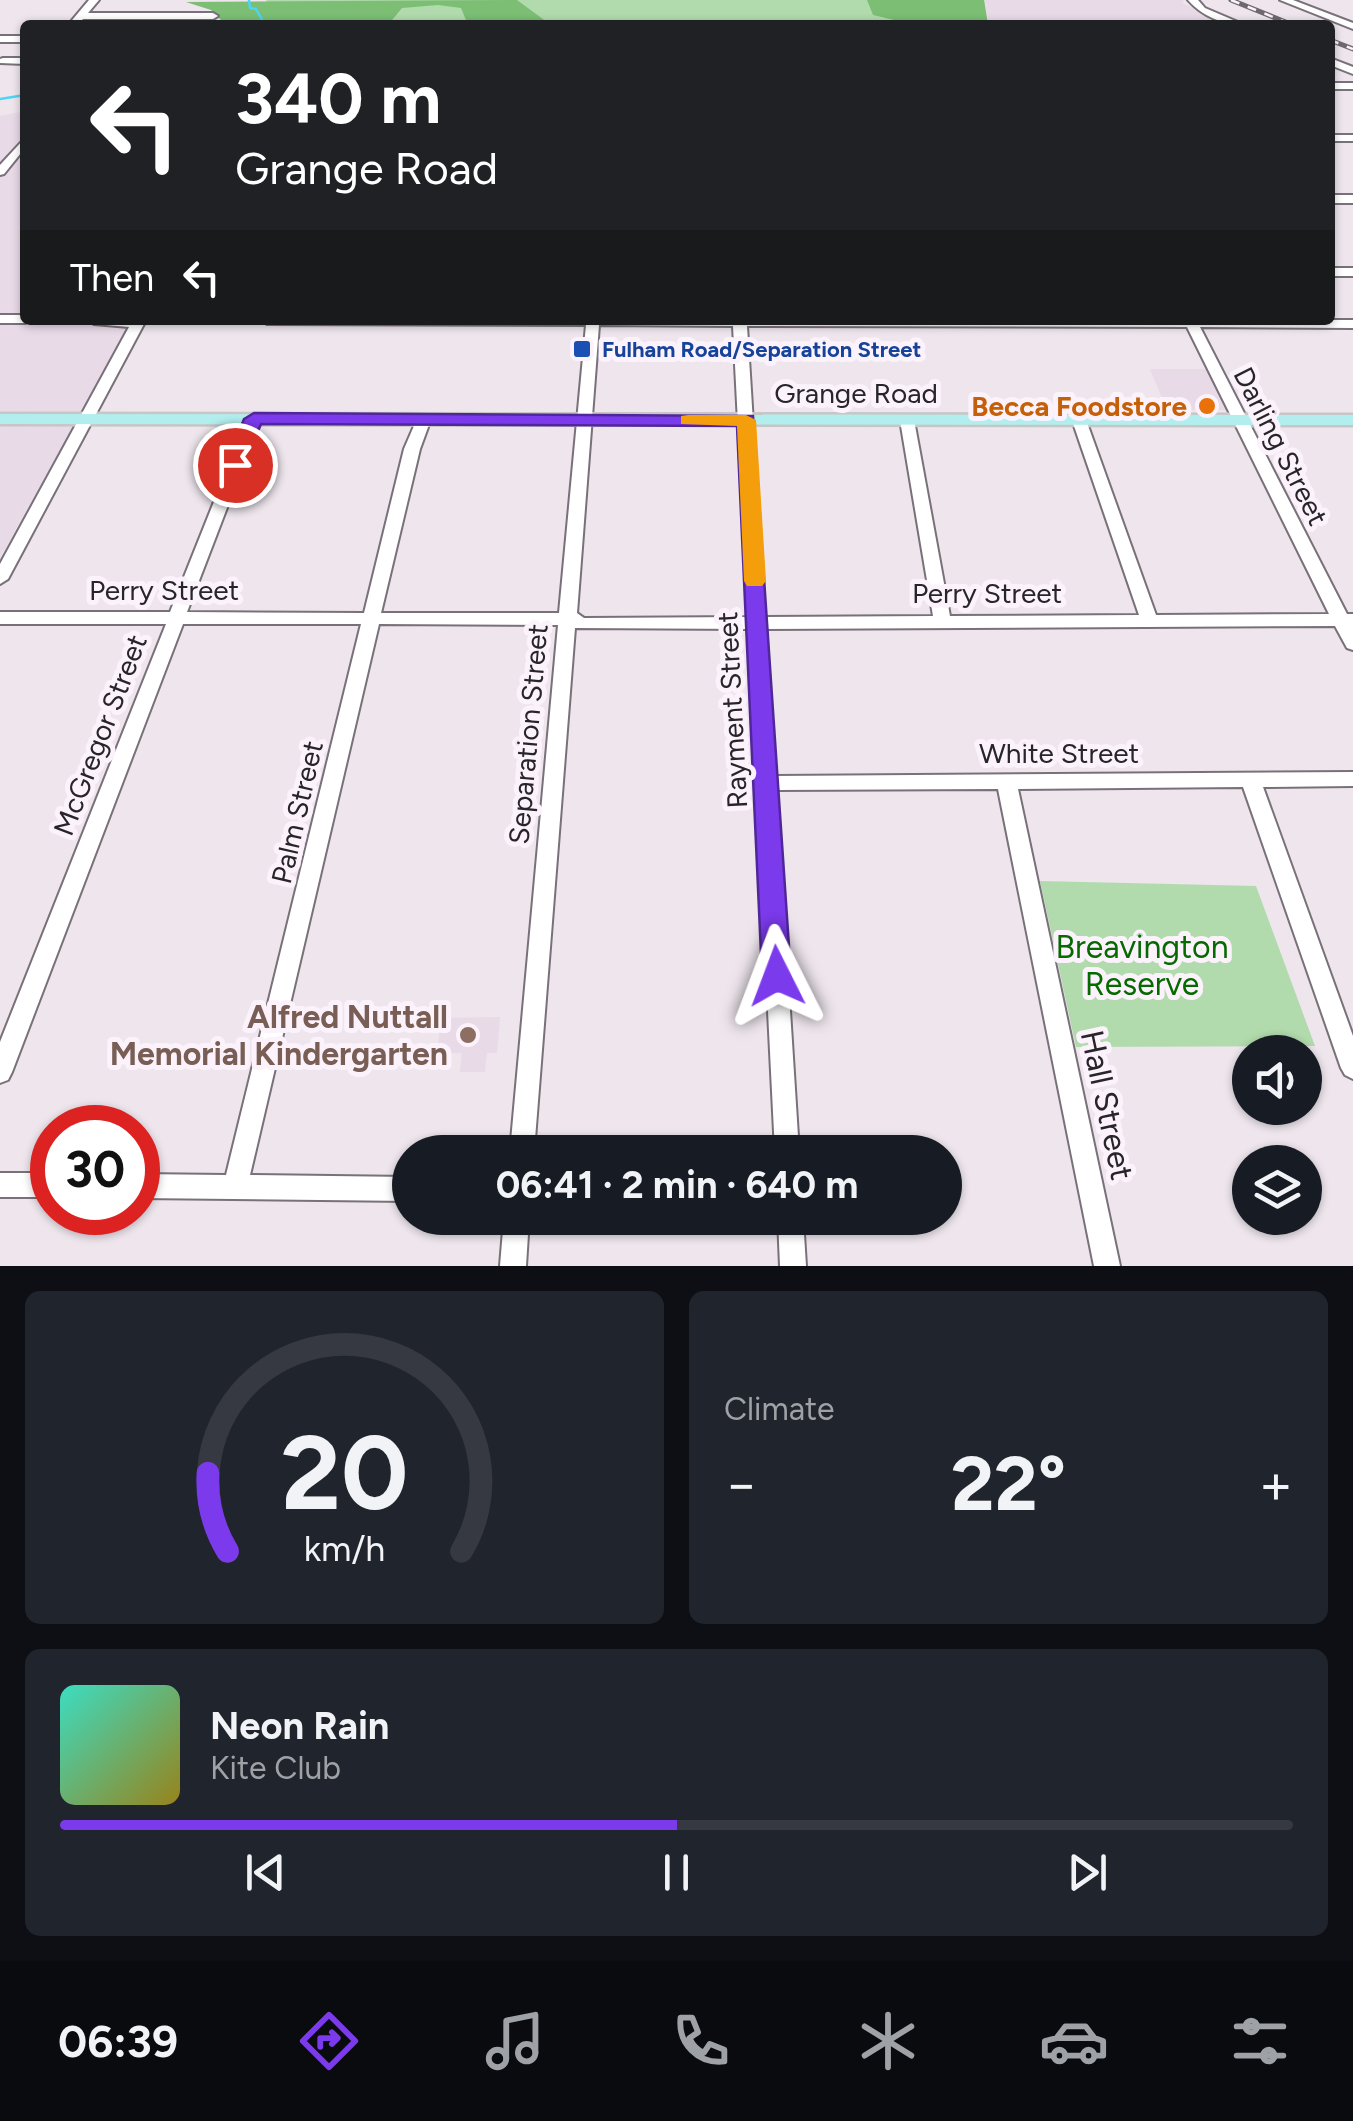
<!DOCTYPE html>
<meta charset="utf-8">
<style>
body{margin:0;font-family:Figtree,sans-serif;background:#20242c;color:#f1f3f6;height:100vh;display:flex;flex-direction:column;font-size:38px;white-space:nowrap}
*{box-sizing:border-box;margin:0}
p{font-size:32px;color:#9ea1a6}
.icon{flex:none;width:55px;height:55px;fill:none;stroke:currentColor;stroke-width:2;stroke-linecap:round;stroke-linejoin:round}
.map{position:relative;height:1266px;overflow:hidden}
.panel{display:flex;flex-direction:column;gap:25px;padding:25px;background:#0d0f14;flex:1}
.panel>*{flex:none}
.hud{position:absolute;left:20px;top:20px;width:1315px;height:305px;border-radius:10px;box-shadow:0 2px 8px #0004;background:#202124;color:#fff;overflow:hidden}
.buttons{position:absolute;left:1232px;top:1035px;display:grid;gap:20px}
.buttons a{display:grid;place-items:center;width:90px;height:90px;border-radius:50%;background:#171b24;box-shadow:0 2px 8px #0004;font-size:50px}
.speed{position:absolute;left:30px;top:1105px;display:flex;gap:20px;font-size:50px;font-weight:700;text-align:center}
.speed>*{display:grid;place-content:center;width:130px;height:130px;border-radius:50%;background:#171b24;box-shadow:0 2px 8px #0004;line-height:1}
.speed .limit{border:15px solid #d22;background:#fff;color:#111}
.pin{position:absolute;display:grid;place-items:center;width:85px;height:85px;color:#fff;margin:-42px;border:5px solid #fff;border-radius:50%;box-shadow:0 2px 10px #0007}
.me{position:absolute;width:110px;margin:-55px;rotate:357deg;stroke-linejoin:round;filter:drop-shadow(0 0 8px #0008)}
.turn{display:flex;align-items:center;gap:35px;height:210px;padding:0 50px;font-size:45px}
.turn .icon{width:130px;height:130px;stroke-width:2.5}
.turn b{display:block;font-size:70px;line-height:85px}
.then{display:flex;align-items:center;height:95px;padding:0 50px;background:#0003;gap:20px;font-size:38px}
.big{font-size:75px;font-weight:700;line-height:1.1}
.panel .card{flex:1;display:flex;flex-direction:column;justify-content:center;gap:15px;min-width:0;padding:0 35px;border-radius:15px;background:#20242c}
.panel .dial{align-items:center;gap:0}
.dial svg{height:260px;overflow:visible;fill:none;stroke:#363941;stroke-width:7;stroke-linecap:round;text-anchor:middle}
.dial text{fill:#f1f3f6;stroke:none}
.song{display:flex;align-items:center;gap:30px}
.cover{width:120px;height:120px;border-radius:15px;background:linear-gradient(135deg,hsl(170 70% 55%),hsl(50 70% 35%))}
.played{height:10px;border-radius:5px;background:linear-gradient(90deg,#7c3aed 50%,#363941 50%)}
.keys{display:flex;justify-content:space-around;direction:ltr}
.heat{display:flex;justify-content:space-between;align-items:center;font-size:55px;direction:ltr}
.panel .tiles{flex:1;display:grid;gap:25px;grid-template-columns:1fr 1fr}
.card:last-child{grid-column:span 2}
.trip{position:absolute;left:392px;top:1135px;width:570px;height:100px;border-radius:50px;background:#171b24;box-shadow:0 2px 8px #0004;font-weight:700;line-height:100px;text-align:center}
.menu{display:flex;height:160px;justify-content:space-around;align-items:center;background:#090b0e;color:#9ea1a6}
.menu .icon{width:70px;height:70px}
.menu .selected{color:#7c3aed}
.menu b{font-size:45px;color:#f1f3f6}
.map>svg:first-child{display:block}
.built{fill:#e9dae8}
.green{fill:#b1dbac}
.forest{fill:#7bbe74}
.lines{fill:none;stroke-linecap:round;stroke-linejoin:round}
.stream{stroke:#4cd5f5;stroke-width:2.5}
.minor-casing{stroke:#797179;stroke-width:4}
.major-casing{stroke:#c7c6c7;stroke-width:5}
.minor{fill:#fff;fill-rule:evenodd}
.major{fill:#b3eeee;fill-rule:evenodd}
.rail-casing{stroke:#6e696e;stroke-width:5}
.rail{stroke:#fbf2fb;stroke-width:2.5;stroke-dasharray:9;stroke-linecap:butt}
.route{fill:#7c3aed;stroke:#51269a;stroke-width:2.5}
.slow{fill:#f59e0b}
.transit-dot{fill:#1a4fb4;stroke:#fbf2fb;stroke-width:4}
.food-dot{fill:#e8710a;stroke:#fbf2fb;stroke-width:4}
.education-dot{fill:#8d6e63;stroke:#fbf2fb;stroke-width:4}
.labels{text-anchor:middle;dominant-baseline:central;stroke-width:10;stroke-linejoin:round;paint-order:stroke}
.far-transit-label{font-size:22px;font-weight:bold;fill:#164399;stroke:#fbf2fb;text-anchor:start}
.street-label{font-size:28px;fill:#282528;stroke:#fbf2fb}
.food-label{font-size:28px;font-weight:bold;fill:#c56008;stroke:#fbf2fb;text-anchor:end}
.near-park-label{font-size:32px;fill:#066a00;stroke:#fbf2fb}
.near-education-label{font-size:32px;font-weight:bold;fill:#785e54;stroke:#fbf2fb;text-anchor:end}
.near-street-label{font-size:32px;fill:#282528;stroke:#fbf2fb}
</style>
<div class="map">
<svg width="1353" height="1266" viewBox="0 0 1353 1266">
<rect width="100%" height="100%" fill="#eee5ed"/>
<!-- built -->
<g class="built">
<path d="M984 0H1184L1182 3 1232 25H988Z"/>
<path d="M25 111V320H122L127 329 0 558V116Z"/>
<path d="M1150 369H1209L1228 410H1167Z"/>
<path d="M500 1017 497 1053H487L485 1072H460L462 1053H437L441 1018Z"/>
</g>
<!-- green -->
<g class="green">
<path d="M266 0H984L988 25H278Z"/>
<path d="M1040 881 1256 886 1315 1046 1076 1047Z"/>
</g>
<!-- forest -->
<g class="forest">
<path d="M517 0 551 25H468L461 8 438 5 402 8 388 25H226L211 10 186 2Z"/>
<path d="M867 0H984L988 25H915L873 15Z"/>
</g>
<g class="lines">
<!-- stream -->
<g class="stream">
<path d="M249 0 250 8 256 9 265 25"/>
<path d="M0 99 25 95"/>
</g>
<!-- minor casing -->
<g class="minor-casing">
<g id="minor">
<path d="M89 0H99L88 13H213L218 16 213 19H83L78 25H68Z"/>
<path d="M1188 0H1198L1205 8 1245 25C1223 25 1202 16 1188 0Z"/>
<path d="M1280 0H1293L1353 23V29Z"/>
<rect x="0" y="36" width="25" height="6"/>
<path d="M3 58H25V64L0 63V59Z"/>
<path d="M1330 58 1353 67V74L1330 65Z"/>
<rect x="1330" y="83" width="23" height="6"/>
<rect x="1330" y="135" width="23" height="6"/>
<path d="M25 138V148L4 174 0 175V165Z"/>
<rect x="1330" y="195" width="23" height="8"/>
<rect x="1330" y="268" width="23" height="8"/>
<path d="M0 315H25V320H31L25 323H0Z"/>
<path d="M87 320H137L144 324 8 579 0 584V564L129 327 94 324Z"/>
<path d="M260 320H1353V328L1200 327 1347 614H1353V650L1347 648 1335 626 766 629 775 776 1353 772V786L1263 787 1353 1036V1079L1345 1075 1341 1068 1243 787 1018 789 1120 1266H1094L998 789 776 790 799 1152H775L749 629 575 628 534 1152H510L558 625 379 624 250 1175 410 1177V1201L138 1198V1174L226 1175 361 624H183L12 1072 8 1080 0 1083V1042L166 624H0V612H170L247 419 254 415 261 419 187 612 364 613 404 449 417 419 424 415 431 419 420 449 381 613H559L586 325 267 324ZM599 325 733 326 748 617 584 618 577 613ZM747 326 1187 327 1329 614 1156 615 1086 420 1079 416 1072 420 1139 615 950 616 914 420 907 416 900 420 933 616 765 617Z"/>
<rect x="0" y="1173" width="52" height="24"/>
<path d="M504 1218H529L526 1266H500Z"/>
<path d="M778 1218H803L806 1266H780Z"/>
</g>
</g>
<!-- major casing -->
<g class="major-casing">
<path id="major" d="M0 414 1353 415V425L0 424Z"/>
</g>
<!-- minor -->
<use href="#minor" class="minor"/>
<!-- major -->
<use href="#major" class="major"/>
<!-- rail casing -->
<g class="rail-casing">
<g id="rail">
<path d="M1231 0 1293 25"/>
<path d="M1330 40 1353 49"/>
</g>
</g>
<!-- rail -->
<use href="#rail" class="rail"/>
</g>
<!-- route -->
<path class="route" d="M254 413 753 416 791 976 787 985 777 989 767 985 762 976 737 426 261 424 242 469H228L225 465 244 419Z"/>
<!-- slow -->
<path class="slow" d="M688 415H746L756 420 766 581 762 586H747L744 581 737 426 681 424V416Z"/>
<!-- markers -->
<rect class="transit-dot" x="572" y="339" width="20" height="20" rx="5"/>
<circle class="food-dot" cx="1207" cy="406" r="10"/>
<circle class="education-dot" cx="468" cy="1035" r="10"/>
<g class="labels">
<!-- far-transit labels -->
<g class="far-transit-label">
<text x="602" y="349">Fulham Road/Separation Street</text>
</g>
<!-- street labels -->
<g class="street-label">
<text x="856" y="393">Grange Road</text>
<text transform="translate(1281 446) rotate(63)">Darling Street</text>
<text x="164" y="590">Perry Street</text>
<text x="987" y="593">Perry Street</text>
<text transform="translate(732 710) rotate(-93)">Rayment Street</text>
<text transform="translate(528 734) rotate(-85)">Separation Street</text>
<text transform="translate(100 735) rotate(-69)">McGregor Street</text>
<text x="1059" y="753">White Street</text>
<text transform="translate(297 812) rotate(-77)">Palm Street</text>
</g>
<!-- food labels -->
<g class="food-label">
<text x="1187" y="406">Becca Foodstore</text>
</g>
<!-- near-park labels -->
<g class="near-park-label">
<text x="1142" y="947">Breavington<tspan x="1142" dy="37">Reserve</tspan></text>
</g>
<!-- near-education labels -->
<g class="near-education-label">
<text x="448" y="1017">Alfred Nuttall<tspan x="448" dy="37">Memorial Kindergarten</tspan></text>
</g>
<!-- near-street labels -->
<g class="near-street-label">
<text transform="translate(1107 1105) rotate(78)">Hall Street</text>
</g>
</g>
</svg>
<div class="buttons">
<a><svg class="icon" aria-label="sound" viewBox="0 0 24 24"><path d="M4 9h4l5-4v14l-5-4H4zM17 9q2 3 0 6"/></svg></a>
<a><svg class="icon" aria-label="layers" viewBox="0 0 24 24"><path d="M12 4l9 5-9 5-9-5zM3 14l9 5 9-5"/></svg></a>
</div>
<div class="speed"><div class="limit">30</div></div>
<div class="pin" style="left:235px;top:465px;background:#d93025"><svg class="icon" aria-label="arrive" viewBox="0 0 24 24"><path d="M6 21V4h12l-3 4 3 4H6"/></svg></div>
<svg class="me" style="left:777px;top:976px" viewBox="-20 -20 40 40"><path d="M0-17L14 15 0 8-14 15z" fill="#7c3aed" stroke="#fff" stroke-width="4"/></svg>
<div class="trip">06:41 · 2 min · 640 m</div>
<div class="hud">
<div class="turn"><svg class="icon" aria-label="left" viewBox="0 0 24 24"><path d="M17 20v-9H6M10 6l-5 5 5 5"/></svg><div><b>340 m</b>Grange Road</div></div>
<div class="then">Then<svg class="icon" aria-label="left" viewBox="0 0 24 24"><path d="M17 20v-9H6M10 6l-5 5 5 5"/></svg></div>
</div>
</div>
<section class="panel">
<div class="tiles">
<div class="card dial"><svg viewBox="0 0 100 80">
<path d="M14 69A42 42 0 1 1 86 69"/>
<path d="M14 69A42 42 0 0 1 8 45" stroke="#7c3aed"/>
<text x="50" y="56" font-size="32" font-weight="700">20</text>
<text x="50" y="72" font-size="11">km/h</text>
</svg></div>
<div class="card"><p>Climate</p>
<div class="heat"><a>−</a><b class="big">22°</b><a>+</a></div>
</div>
<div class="card">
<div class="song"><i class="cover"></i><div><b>Neon Rain</b><p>Kite Club</p></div></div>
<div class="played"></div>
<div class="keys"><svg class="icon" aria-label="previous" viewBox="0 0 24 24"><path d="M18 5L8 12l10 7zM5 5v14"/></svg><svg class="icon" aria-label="pause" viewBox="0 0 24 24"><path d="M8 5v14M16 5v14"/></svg><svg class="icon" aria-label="next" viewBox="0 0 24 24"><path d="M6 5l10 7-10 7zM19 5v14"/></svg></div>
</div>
</div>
</section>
<nav class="menu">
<b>06:39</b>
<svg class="icon selected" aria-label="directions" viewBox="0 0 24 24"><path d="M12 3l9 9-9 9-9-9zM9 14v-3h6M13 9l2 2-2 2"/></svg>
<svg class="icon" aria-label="music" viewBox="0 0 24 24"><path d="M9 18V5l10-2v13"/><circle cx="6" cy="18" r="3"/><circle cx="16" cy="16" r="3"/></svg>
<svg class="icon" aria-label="phone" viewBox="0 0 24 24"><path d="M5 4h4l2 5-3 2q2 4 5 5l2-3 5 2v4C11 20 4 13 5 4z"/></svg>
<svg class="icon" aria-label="climate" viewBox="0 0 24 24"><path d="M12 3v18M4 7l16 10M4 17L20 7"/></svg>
<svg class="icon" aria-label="car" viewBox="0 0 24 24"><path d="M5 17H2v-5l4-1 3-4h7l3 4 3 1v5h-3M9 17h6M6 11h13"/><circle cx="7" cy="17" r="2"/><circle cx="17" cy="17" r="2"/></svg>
<svg class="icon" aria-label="filters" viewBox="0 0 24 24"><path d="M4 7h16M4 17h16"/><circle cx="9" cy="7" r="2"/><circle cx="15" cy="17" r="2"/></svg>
</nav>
